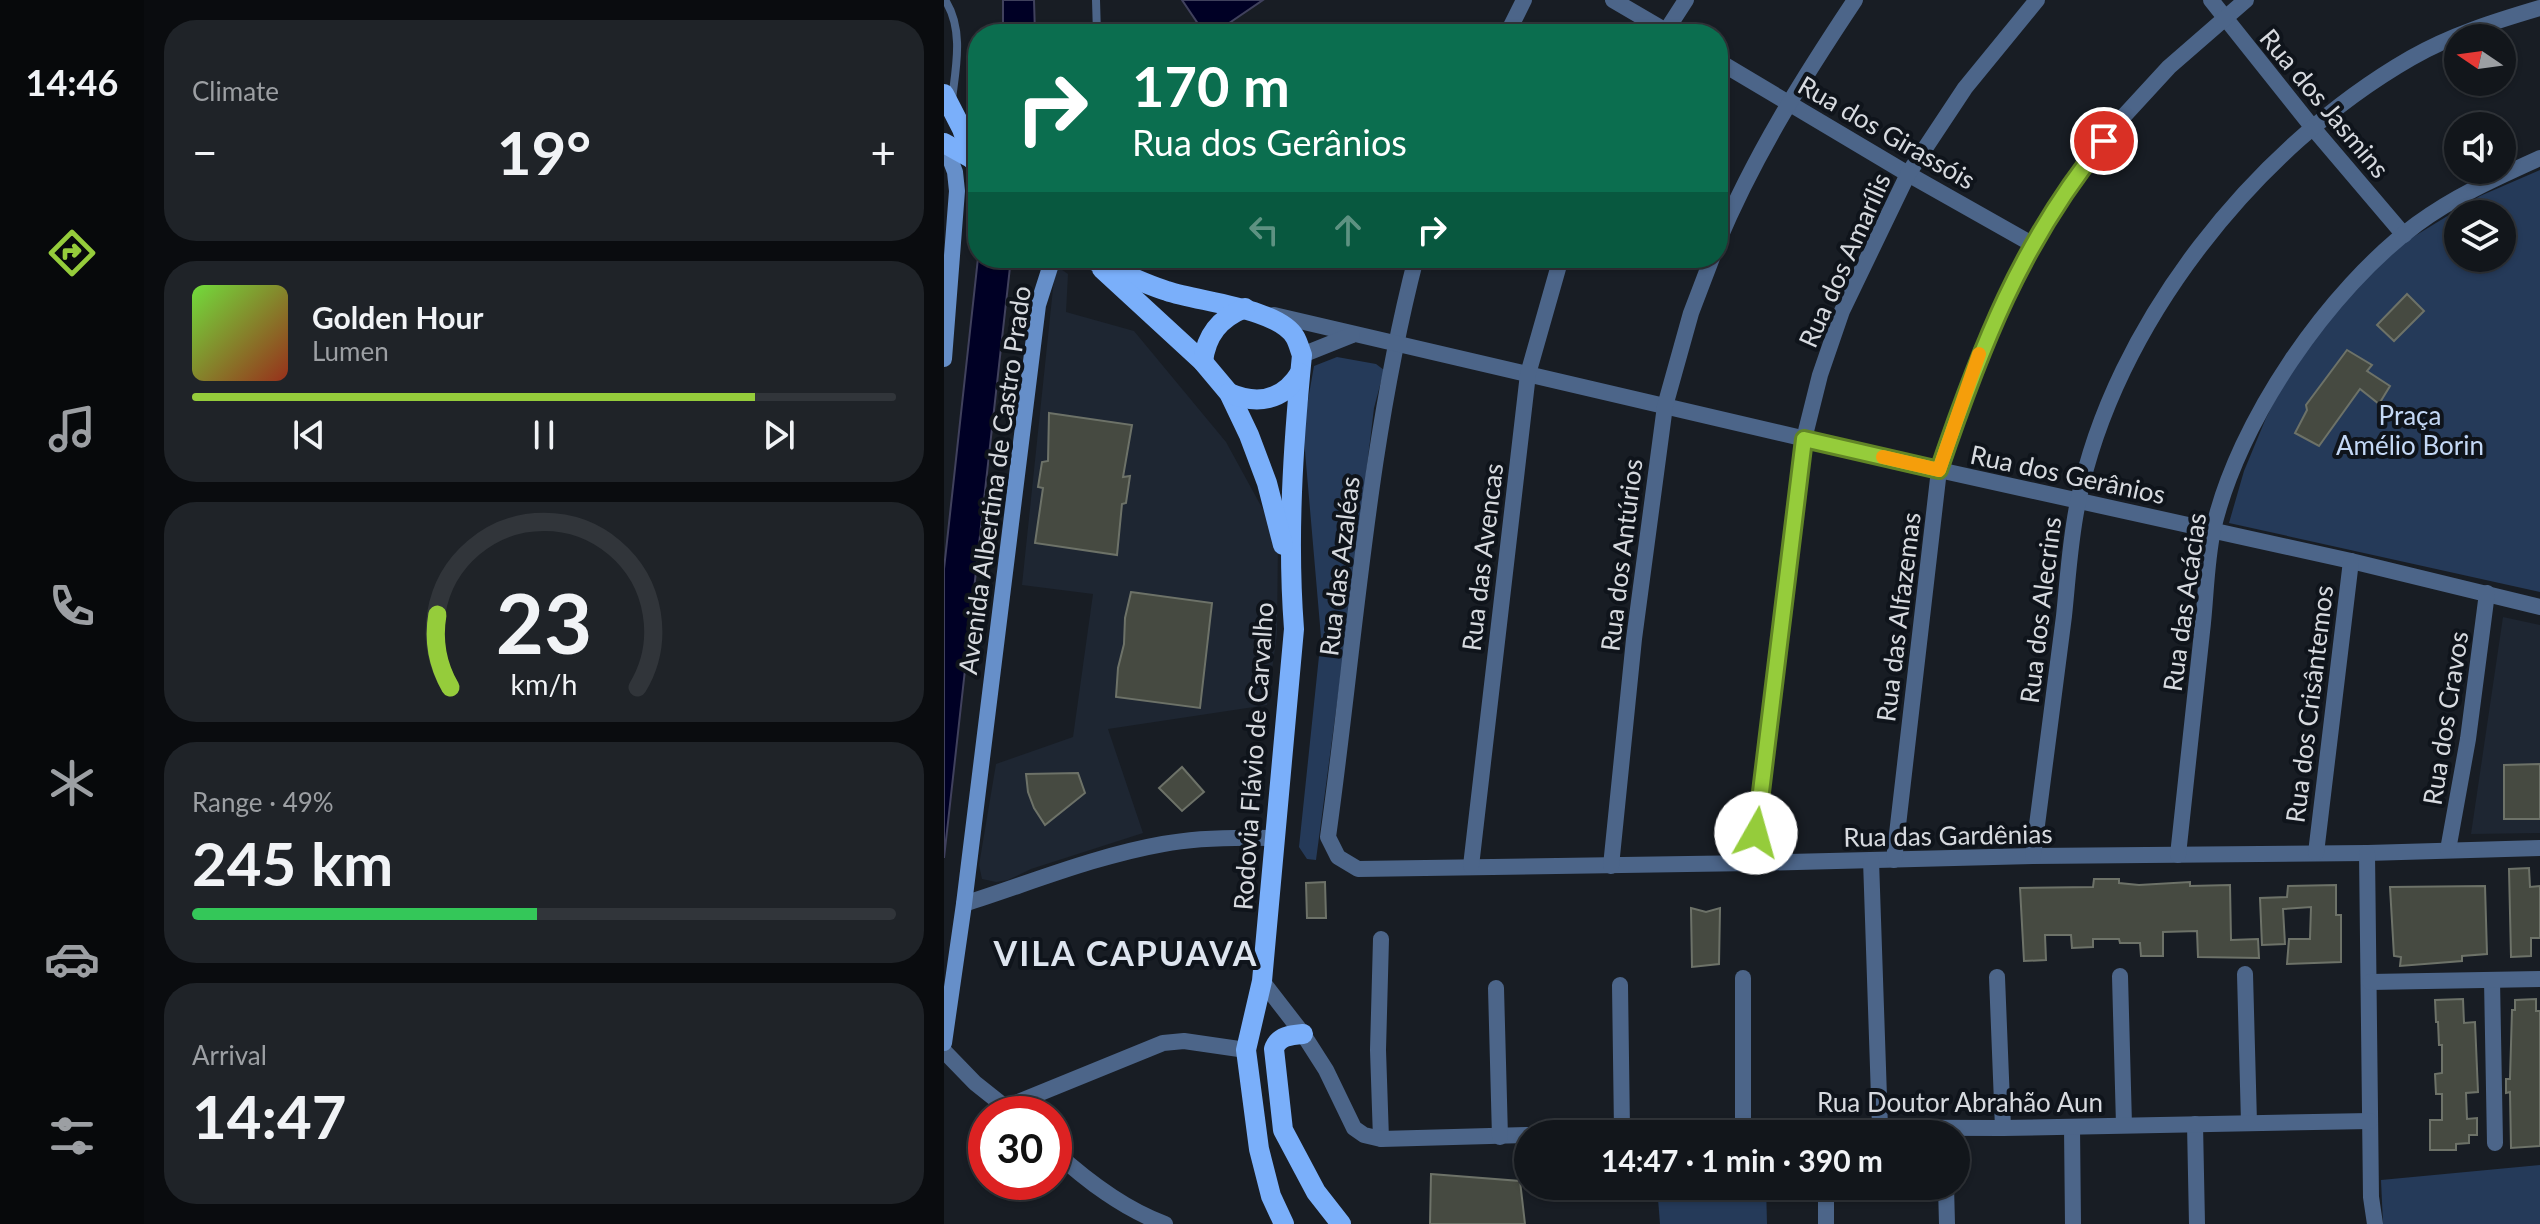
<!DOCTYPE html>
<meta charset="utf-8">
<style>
body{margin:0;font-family:Lato,sans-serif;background:#1f2328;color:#f1f3f6;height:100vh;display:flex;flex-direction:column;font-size:30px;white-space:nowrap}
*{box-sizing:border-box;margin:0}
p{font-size:26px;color:#9c9fa3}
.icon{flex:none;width:44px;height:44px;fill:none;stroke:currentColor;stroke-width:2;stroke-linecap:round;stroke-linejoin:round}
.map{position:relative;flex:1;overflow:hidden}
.details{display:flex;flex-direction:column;gap:20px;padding:20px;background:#0a0c0f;width:800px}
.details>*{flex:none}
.banner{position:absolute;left:24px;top:24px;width:760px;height:244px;border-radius:32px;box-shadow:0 2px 6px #0004,0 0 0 2px #31353a;background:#0b6e4f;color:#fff;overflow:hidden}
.needle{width:52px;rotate:283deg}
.controls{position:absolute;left:1500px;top:24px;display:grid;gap:16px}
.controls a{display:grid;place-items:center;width:72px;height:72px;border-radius:50%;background:#12161b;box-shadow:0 2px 6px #0004,0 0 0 2px #31353a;font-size:40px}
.speed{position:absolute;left:24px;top:1096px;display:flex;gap:16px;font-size:40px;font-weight:700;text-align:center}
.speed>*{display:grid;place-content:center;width:104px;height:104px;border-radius:50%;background:#12161b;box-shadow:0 2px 6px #0004,0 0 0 2px #31353a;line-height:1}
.speed .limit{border:12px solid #d22;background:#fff;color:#111}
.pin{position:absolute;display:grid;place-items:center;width:68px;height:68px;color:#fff;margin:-34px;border:4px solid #fff;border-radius:50%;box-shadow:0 2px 8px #0007}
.me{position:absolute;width:88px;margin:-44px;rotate:7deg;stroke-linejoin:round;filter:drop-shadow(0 0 6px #0008)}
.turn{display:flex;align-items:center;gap:28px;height:168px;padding:0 32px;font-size:36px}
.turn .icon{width:104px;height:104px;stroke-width:2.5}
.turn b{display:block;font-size:56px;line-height:68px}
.lanes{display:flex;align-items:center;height:76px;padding:0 32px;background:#0003;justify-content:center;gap:40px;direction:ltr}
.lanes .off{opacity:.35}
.big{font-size:60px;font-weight:700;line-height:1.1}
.details .widget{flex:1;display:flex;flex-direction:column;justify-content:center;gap:12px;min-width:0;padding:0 28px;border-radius:32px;background:#1f2328}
.details .dial{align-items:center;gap:0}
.dial svg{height:208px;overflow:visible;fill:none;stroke:#31353a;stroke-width:7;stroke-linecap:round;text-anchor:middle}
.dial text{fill:#f1f3f6;stroke:none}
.song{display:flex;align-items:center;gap:24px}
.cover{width:96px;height:96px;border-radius:12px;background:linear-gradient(135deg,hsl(100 70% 55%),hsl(10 70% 35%))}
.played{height:8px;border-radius:4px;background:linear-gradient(90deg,#95cc3b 80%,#31353a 80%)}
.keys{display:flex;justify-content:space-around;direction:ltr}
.heat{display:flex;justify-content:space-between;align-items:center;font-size:44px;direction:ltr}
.charge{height:12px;border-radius:6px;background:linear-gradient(90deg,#34c759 49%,#31353a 0)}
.trip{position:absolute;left:570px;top:1120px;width:456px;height:80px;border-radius:40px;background:#12161b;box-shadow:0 2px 6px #0004,0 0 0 2px #31353a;font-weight:700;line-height:80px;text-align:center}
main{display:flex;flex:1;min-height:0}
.tabs{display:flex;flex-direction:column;width:144px;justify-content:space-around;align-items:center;background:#07090b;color:#9c9fa3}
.tabs .icon{width:56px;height:56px}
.tabs .current{color:#95cc3b}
.tabs b{font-size:36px;color:#f1f3f6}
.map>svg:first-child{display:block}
.built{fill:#1e2632}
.green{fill:#253a59;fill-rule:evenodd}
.water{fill:#000025;stroke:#40415d;stroke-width:2}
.building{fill:#464a41;stroke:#6d7268;stroke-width:2}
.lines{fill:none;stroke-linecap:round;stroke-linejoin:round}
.lane{stroke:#4c6589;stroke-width:8}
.street{stroke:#4c6589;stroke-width:16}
.secondary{stroke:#668fc9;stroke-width:16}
.primary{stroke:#7aaffa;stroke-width:20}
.route-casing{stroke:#618526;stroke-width:20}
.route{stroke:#95cc3b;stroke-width:14}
.slow{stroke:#f59e0b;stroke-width:14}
.labels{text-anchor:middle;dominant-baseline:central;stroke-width:8;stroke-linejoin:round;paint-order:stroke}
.street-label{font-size:26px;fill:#d7dadf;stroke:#0f141b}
.park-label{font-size:26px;fill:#c4d8f5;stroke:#0f141b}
.district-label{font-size:34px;font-weight:bold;letter-spacing:2px;fill:#dde4ee;stroke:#0f141b}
</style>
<main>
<nav class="tabs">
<b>14:46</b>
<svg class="icon current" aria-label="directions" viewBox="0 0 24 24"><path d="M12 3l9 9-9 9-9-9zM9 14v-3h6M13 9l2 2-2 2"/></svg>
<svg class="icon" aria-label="music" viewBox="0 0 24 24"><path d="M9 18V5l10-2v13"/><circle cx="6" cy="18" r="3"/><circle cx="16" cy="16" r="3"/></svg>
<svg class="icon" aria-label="phone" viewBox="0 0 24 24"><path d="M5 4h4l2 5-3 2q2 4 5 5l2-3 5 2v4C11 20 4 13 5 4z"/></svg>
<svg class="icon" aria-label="climate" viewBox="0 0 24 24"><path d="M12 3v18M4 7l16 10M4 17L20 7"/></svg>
<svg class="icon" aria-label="car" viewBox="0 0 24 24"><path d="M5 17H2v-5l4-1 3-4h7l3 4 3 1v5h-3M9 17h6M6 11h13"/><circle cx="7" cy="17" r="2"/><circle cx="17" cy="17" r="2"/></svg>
<svg class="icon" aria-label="filters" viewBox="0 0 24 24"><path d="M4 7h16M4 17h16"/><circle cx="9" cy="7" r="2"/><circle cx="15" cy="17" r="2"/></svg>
</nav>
<section class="details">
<div class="widget"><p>Climate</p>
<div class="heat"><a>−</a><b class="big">19°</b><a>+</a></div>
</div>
<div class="widget">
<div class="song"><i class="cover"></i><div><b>Golden Hour</b><p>Lumen</p></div></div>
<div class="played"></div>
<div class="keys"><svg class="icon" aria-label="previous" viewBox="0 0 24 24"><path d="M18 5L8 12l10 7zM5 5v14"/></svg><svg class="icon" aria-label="pause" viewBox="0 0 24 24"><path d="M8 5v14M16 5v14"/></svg><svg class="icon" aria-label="next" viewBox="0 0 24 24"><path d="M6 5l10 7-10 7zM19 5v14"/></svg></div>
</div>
<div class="widget dial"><svg viewBox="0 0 100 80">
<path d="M14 69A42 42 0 1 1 86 69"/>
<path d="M14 69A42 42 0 0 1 9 41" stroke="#95cc3b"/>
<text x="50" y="56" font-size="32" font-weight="700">23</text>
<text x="50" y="72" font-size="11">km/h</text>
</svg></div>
<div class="widget"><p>Range · 49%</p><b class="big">245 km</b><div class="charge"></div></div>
<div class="widget"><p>Arrival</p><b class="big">14:47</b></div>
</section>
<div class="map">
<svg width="1596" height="1224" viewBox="0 0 1596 1224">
<rect width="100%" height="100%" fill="#181d24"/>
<!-- built -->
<g class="built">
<path d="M114 267 124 274 122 312 190 331 282 442 334 537 333 634 323 705 164 729 199 833 87 869 64 880 52 882 38 879 35 865 52 764 129 737 149 594 78 585 110 279Z"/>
<path d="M1559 617 1596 625V833L1527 834Z"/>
</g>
<!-- green -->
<g class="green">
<path d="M1596 170V592L1285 523 1300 471 1322 418 1346 371 1430 261 1536 196ZM1514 214H1558V258H1514Z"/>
<path d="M393 357 432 364 440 370 430 408 408 590 372 860 363 859 355 847 377 637 359 428 370 366Z"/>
<path d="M1596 1165V1224H1439L1437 1180Z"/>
<path d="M713 1186H822L823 1224H716Z"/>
</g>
<!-- water -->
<g class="water">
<path d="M59 0H90L91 34H59Z"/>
<path d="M238 0H319L269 34H261Z"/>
<path d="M34 258H67L0 858V569Z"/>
</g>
<!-- building -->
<g class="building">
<path d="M1463 294 1480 311 1450 341 1433 325Z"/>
<path d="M1403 350 1428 365 1423 371 1446 386 1435 404 1416 389 1375 446 1351 433 1363 410 1362 405Z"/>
<path d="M105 413 188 425 179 477 186 476 182 503 178 504 173 555 91 543 99 488 94 487 98 462 104 461Z"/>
<path d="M187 592 268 603 256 708 172 697 174 668 180 644 181 618Z"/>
<path d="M1596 764V819H1560V765Z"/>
<path d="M238 767 260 792 238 811 215 788Z"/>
<path d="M134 773 141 793 101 825 90 808 84 792 82 774Z"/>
<path d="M1585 868 1586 887 1596 886V938H1587V956L1567 957 1565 869Z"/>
<path d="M1150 879H1175V883L1195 885 1246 882V886L1286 885 1287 940 1314 939 1315 958 1254 957 1253 931 1219 932V956H1197L1196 943H1176L1175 939H1149V947L1128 948 1127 935H1101L1102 960 1080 961 1076 888 1149 887Z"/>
<path d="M381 882 382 918H363L362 883Z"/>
<path d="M1392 885V915H1397V962L1343 964 1345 939H1366L1367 907 1339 909 1341 944 1318 945 1316 898 1343 897 1344 886Z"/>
<path d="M1541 886 1543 954 1518 956V961L1456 966 1457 957 1450 956 1446 887Z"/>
<path d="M747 908 762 912 776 908 775 964 748 967Z"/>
<path d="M1519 999 1520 1023 1531 1022 1534 1092 1522 1093 1523 1119 1533 1118V1135H1525V1143L1512 1144V1150H1486V1120H1498V1094H1492L1491 1074 1498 1073V1045H1495L1494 1022H1492L1491 1000Z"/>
<path d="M1592 999V1011H1596V1146L1567 1148 1566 1092 1562 1093V1079H1566L1568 1010H1571V1000Z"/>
<path d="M487 1174 576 1181 581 1224H486Z"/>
</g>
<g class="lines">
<!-- lane -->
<g class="lane">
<path d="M1 0C20 29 12 67 8 99"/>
<path d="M152 0 153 34"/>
</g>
<!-- street -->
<g class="street">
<path d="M669 0 727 34"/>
<path d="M1267 0 1369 128 1460 235"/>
<path d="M563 34 580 0"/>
<path d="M720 34 742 0"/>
<path d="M774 61 964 174 1088 244"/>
<path d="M774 242C810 156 859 78 911 0"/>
<path d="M472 258C423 447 411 644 384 837L394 857 414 869 809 863 1089 856 1423 853 1596 848"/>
<path d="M330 315 995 470 1407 561 1596 607"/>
<path d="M358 355 408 335"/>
<path d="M1504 850 1524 739 1543 593"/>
<path d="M1372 853 1407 561"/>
<path d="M1423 853 1427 1197 1431 1224"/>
<path d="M1234 855C1242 781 1250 707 1258 632 1262 599 1262 563 1269 530 1294 421 1384 290 1473 224 1511 196 1554 177 1596 158"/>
<path d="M1089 856C1099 776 1109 696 1120 616 1124 578 1126 539 1134 502 1170 324 1312 147 1467 58 1507 35 1552 21 1596 8"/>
<path d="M927 860 936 1127"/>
<path d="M950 860 995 470 1037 351 1088 244 1140 165 1179 117 1225 67 1302 0"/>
<path d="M809 863 860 439 876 375 898 311 964 174 1021 88 1093 0"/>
<path d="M527 866 584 374 617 258"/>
<path d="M667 866 690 639 721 406 747 313 768 258"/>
<path d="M20 904C86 883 151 856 219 844 255 837 293 837 330 838"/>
<path d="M437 939 434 1050 437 1139"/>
<path d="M1301 974 1305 1123"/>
<path d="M1176 976 1180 1125"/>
<path d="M1053 977 1059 1128"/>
<path d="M799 978V1127"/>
<path d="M1548 980 1551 1143"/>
<path d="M318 981 359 1034 382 1070 410 1128 420 1135 437 1139 584 1135"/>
<path d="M1426 982 1596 979"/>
<path d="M676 985 678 1130"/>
<path d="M552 988 556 1137"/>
<path d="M0 1051 31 1083 70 1114"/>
<path d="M62 1107 219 1043 240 1041 302 1050"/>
<path d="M1251 1124 1253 1224"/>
<path d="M1128 1127 1129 1224"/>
<path d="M606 1134 799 1127 1059 1128 1426 1121"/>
<path d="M110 1151C142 1180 179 1209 221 1224"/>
<path d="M882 1186V1224"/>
<path d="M1002 1186 1003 1224"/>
</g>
<!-- secondary -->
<g class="secondary">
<path d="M0 143 11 172 13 191 0 359"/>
<path d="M0 1043 20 904 94 305 109 258"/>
</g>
<!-- primary -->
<g class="primary">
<path d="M0 94 18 129 29 160"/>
<path d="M0 143 34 162"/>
<path d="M147 259C172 270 197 283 223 291 255 302 334 308 351 337 354 342 356 350 358 355 349 446 343 538 350 629L318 981 302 1050 315 1149 327 1196 340 1224"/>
<path d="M158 269 259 362 285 393 305 435 323 483 339 545"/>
<path d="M259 362C262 335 276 318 301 308"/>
<path d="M285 393C313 405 339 401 356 373"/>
<path d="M359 1034C347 1035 334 1036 330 1049L339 1130 372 1192 397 1224"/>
</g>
</g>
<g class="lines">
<!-- route casing -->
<g class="route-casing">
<path id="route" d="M812 833 860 439 995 470C1036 349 1077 242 1160 141"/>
</g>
<!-- route -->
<use href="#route" class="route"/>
<!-- slow -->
<path class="slow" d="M939 457 995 470 1035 354"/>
</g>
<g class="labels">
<!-- street labels -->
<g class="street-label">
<text transform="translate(1381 103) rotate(50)">Rua dos Jasmins</text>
<text transform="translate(943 132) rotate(30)">Rua dos Girassóis</text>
<text transform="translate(900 260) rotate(-66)">Rua dos Amarílis</text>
<text transform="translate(1124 474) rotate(12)">Rua dos Gerânios</text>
<text transform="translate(50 480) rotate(-82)">Avenida Albertina de Castro Prado</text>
<text transform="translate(677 555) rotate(-83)">Rua dos Antúrios</text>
<text transform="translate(538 557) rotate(-83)">Rua das Avencas</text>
<text transform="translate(395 566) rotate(-83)">Rua das Azaléas</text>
<text transform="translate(1240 602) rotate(-82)">Rua das Acácias</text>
<text transform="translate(1096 610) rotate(-83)">Rua dos Alecrins</text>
<text transform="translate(954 617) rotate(-83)">Rua das Alfazemas</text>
<text transform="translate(1365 704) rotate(-83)">Rua dos Crisântemos</text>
<text transform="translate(1501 718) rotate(-81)">Rua dos Cravos</text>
<text transform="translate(309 756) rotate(-86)">Rodovia Flávio de Carvalho</text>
<text transform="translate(1004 835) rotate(-1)">Rua das Gardênias</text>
<text x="1016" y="1102">Rua Doutor Abrahão Aun</text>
</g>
<!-- park labels -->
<g class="park-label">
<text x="1466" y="415">Praça<tspan x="1466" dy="30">Amélio Borin</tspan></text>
</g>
<!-- district labels -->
<g class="district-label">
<text x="182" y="952">VILA CAPUAVA</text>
</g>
</g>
</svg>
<div class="controls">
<a><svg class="needle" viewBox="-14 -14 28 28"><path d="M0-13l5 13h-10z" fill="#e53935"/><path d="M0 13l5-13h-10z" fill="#9c9fa3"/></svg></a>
<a><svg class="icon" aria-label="sound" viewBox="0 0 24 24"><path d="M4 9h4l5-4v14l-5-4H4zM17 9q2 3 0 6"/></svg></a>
<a><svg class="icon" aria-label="layers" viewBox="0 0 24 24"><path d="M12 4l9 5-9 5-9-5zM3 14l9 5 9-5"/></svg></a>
</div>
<div class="speed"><div class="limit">30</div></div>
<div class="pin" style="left:1160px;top:141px;background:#d93025"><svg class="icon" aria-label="arrive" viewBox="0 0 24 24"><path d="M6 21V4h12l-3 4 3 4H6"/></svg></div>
<svg class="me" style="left:812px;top:833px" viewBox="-20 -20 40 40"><circle r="19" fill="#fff"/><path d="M0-13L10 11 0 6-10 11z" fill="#95cc3b"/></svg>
<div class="trip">14:47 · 1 min · 390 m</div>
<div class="banner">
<div class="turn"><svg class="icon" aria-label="right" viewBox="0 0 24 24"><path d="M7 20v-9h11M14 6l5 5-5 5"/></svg><div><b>170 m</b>Rua dos Gerânios</div></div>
<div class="lanes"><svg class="icon off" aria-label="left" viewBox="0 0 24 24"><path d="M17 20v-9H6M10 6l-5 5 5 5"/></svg><svg class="icon off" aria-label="ahead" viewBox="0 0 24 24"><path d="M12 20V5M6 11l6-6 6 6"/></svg><svg class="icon" aria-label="right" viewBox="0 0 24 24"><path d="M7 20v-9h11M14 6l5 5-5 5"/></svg></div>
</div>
</div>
</main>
